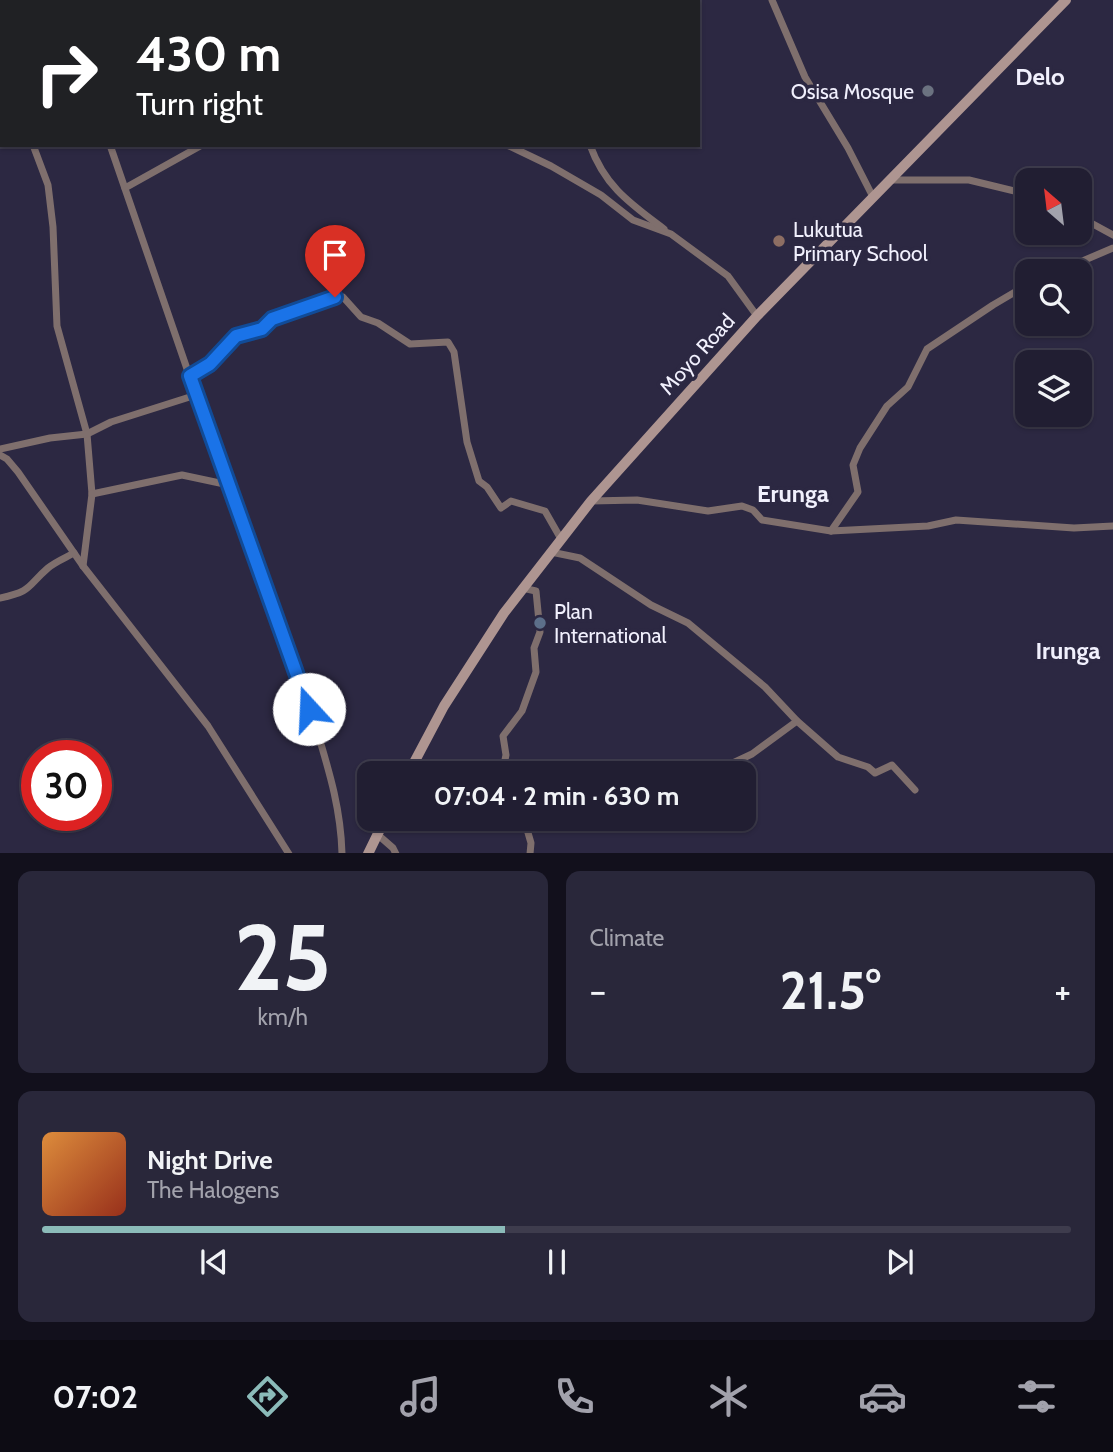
<!DOCTYPE html>
<meta charset="utf-8">
<style>
body{margin:0;font-family:Cabin,sans-serif;background:#29273a;color:#f1f3f6;height:100vh;display:flex;flex-direction:column;font-size:26px;white-space:nowrap}
*{box-sizing:border-box;margin:0}
p{font-size:23px;color:#a2a2ac}
.icon{flex:none;width:38px;height:38px;fill:none;stroke:currentColor;stroke-width:2;stroke-linecap:round;stroke-linejoin:round}
.map{position:relative;height:853px;overflow:hidden}
.panel{display:flex;flex-direction:column;gap:18px;padding:18px;background:#12101c;flex:1}
.panel>*{flex:none}
.banner{position:absolute;left:0px;top:0px;width:700px;height:147px;box-shadow:0 2px 5px #0004,0 0 0 2px #3e3c4d;background:#202124;color:#fff;overflow:hidden}
.needle{width:46px;rotate:332deg}
.fabs{position:absolute;left:1015px;top:168px;display:grid;gap:14px}
.fabs a{display:grid;place-items:center;width:77px;height:77px;border-radius:14px;background:#211e32;box-shadow:0 2px 5px #0004,0 0 0 2px #3e3c4d;font-size:35px}
.speed{position:absolute;left:21px;top:740px;display:flex;gap:14px;font-size:35px;font-weight:700;text-align:center}
.speed>*{display:grid;place-content:center;width:91px;height:91px;border-radius:50%;background:#211e32;box-shadow:0 2px 5px #0004,0 0 0 2px #3e3c4d;line-height:1}
.speed .limit{border:10px solid #d22;background:#fff;color:#111}
.pin{position:absolute;display:grid;place-items:center;width:60px;height:60px;color:#fff;margin:-72px -30px;border-radius:50% 50% 50% 0;rotate:-45deg;box-shadow:0 0 7px #0007}
.pin .icon{rotate:45deg}
.me{position:absolute;width:77px;margin:-38px;rotate:340deg;stroke-linejoin:round;filter:drop-shadow(0 0 5px #0008)}
.turn{display:flex;align-items:center;gap:24px;height:147px;padding:0 21px;font-size:32px}
.turn .icon{width:91px;height:91px;stroke-width:2.5}
.turn b{display:block;font-size:49px;line-height:60px}
.big{font-size:52px;font-weight:700;line-height:1.1}
.panel .tile{flex:1;display:flex;flex-direction:column;justify-content:center;gap:10px;min-width:0;padding:0 24px;border-radius:14px;background:#29273a}
.panel .dial{align-items:center;gap:0}
.dial b{font-size:91px;line-height:1}
.song{display:flex;align-items:center;gap:21px}
.cover{width:84px;height:84px;border-radius:10px;background:linear-gradient(135deg,hsl(30 70% 55%),hsl(10 70% 35%))}
.played{height:7px;border-radius:4px;background:linear-gradient(90deg,#8bbbb9 45%,#3e3c4d 45%)}
.keys{display:flex;justify-content:space-around;direction:ltr}
.heat{display:flex;justify-content:space-between;align-items:center;font-size:38px;direction:ltr}
.panel .tiles{flex:1;display:grid;gap:18px;grid-template-columns:1fr 1fr}
.tile:last-child{grid-column:span 2}
.trip{position:absolute;left:357px;top:761px;width:399px;height:70px;border-radius:14px;background:#211e32;box-shadow:0 2px 5px #0004,0 0 0 2px #3e3c4d;font-weight:700;line-height:70px;text-align:center}
.dock{display:flex;height:112px;justify-content:space-around;align-items:center;background:#0d0c14;color:#a2a2ac}
.dock .icon{width:49px;height:49px}
.dock .active{color:#8bbbb9}
.dock b{font-size:32px;color:#f1f3f6}
.map>svg:first-child{display:block}
.lines{fill:none;stroke-linecap:round;stroke-linejoin:round}
.street{stroke:#7f6f6d;stroke-width:7}
.secondary{stroke:#ae9591;stroke-width:10}
.route-casing{stroke:#114b97;stroke-width:18}
.route{stroke:#1a73e8;stroke-width:12}
.worship-dot{fill:#6b7280;stroke:#2c2842;stroke-width:2.5}
.education-dot{fill:#8d6e63;stroke:#2c2842;stroke-width:2.5}
.service-dot{fill:#5c6f8a;stroke:#2c2842;stroke-width:2.5}
.labels{text-anchor:middle;dominant-baseline:central;stroke-width:7;stroke-linejoin:round;paint-order:stroke}
.poi-label{font-size:21px;fill:#f1f0fd;stroke:#2c2842;text-anchor:start}
.street-label{font-size:21px;fill:#f1f0fd;stroke:#2c2842}
.quarter-label{font-size:24px;font-weight:bold;fill:#f1f0fd;stroke:#2c2842}
</style>
<div class="map">
<svg width="1113" height="854" viewBox="0 0 1113 854">
<rect width="100%" height="100%" fill="#2c2842"/>
<g class="lines">
<!-- street -->
<g class="street">
<path d="M59 0 60 2"/>
<path d="M220 0 221 2"/>
<path d="M485 0 487 2"/>
<path d="M772 0 805 77 848 148 873 197"/>
<path d="M91 2 94 0"/>
<path d="M0 30H2"/>
<path d="M0 40 2 44"/>
<path d="M33 145 48 185 53 227 57 326 87 434 92 494 83 566"/>
<path d="M110 145 196 395 318 734C330 774 341 811 342 854"/>
<path d="M507 145 551 166 601 195 633 220 671 234 728 276 757 316"/>
<path d="M590 145C605 187 631 204 664 229"/>
<path d="M890 180H969L1027 194"/>
<path d="M125 188 202 145"/>
<path d="M1080 217 1113 235"/>
<path d="M1059 271 1113 248"/>
<path d="M190 376 210 364 236 336 262 329 272 319 335 297H343L361 317 378 323 410 344 448 342 454 352 467 442 479 481 487 487 501 508 511 501 545 511 561 539"/>
<path d="M0 449 50 438 87 434 111 422 196 395"/>
<path d="M0 455 7 459 18 472 83 566 208 726 289 854"/>
<path d="M92 494 182 475 229 485"/>
<path d="M591 501 637 500 708 511 742 506 753 510 762 520 831 531 928 526 956 520 1074 528 1113 526"/>
<path d="M831 531 858 492 853 465 860 448 887 406 908 387 927 349 993 305 1027 285"/>
<path d="M551 552 580 558 651 605 688 623 765 687 797 721 838 757 868 767 875 773 892 765 915 790"/>
<path d="M0 598C33 591 26 587 48 568 55 562 65 558 74 553"/>
<path d="M502 774 506 755 503 736 522 711 536 672 534 648 540 632 536 591 522 588"/>
<path d="M709 774 752 754 797 721"/>
<path d="M524 819 531 843 530 854"/>
<path d="M377 834 393 848 396 854"/>
</g>
<!-- secondary -->
<g class="secondary">
<path d="M408 774 444 706 504 613 591 501 757 316 1066 0"/>
<path d="M368 854 385 819"/>
</g>
</g>
<g class="lines">
<!-- route casing -->
<g class="route-casing">
<path id="route" d="M309 709 190 376 210 364 236 336 262 329 272 319 335 297"/>
</g>
<!-- route -->
<use href="#route" class="route"/>
</g>
<!-- markers -->
<circle class="worship-dot" cx="928" cy="91" r="7"/>
<circle class="education-dot" cx="779" cy="241" r="7"/>
<circle class="service-dot" cx="540" cy="623" r="7"/>
<g class="labels">
<!-- poi labels -->
<g class="poi-label">
<text x="914" y="91" text-anchor="end">Osisa Mosque</text>
<text x="793" y="229">Lukutua<tspan x="793" dy="24">Primary School</tspan></text>
<text x="554" y="611">Plan<tspan x="554" dy="24">International</tspan></text>
</g>
<!-- street labels -->
<g class="street-label">
<text transform="translate(697 354) rotate(-48)">Moyo Road</text>
</g>
<!-- quarter labels -->
<g class="quarter-label">
<text x="1040" y="76">Delo</text>
<text x="793" y="493">Erunga</text>
<text x="1068" y="650">Irunga</text>
</g>
</g>
</svg>
<div class="fabs">
<a><svg class="needle" viewBox="-14 -14 28 28"><path d="M0-13l5 13h-10z" fill="#e53935"/><path d="M0 13l5-13h-10z" fill="#a2a2ac"/></svg></a>
<a><svg class="icon" aria-label="search" viewBox="0 0 24 24"><circle cx="10" cy="10" r="6"/><path d="M15 15l6 6"/></svg></a>
<a><svg class="icon" aria-label="layers" viewBox="0 0 24 24"><path d="M12 4l9 5-9 5-9-5zM3 14l9 5 9-5"/></svg></a>
</div>
<div class="speed"><div class="limit">30</div></div>
<div class="pin" style="left:335px;top:297px;background:#d93025"><svg class="icon" aria-label="arrive" viewBox="0 0 24 24"><path d="M6 21V4h12l-3 4 3 4H6"/></svg></div>
<svg class="me" style="left:309px;top:709px" viewBox="-20 -20 40 40"><circle r="19" fill="#fff"/><path d="M0-13L10 11 0 6-10 11z" fill="#1a73e8"/></svg>
<div class="trip">07:04 · 2 min · 630 m</div>
<div class="banner">
<div class="turn"><svg class="icon" aria-label="right" viewBox="0 0 24 24"><path d="M7 20v-9h11M14 6l5 5-5 5"/></svg><div><b>430 m</b>Turn right</div></div>
</div>
</div>
<section class="panel">
<div class="tiles">
<div class="tile dial"><b>25</b><p>km/h</p></div>
<div class="tile"><p>Climate</p>
<div class="heat"><a>−</a><b class="big">21.5°</b><a>+</a></div>
</div>
<div class="tile">
<div class="song"><i class="cover"></i><div><b>Night Drive</b><p>The Halogens</p></div></div>
<div class="played"></div>
<div class="keys"><svg class="icon" aria-label="previous" viewBox="0 0 24 24"><path d="M18 5L8 12l10 7zM5 5v14"/></svg><svg class="icon" aria-label="pause" viewBox="0 0 24 24"><path d="M8 5v14M16 5v14"/></svg><svg class="icon" aria-label="next" viewBox="0 0 24 24"><path d="M6 5l10 7-10 7zM19 5v14"/></svg></div>
</div>
</div>
</section>
<nav class="dock">
<b>07:02</b>
<svg class="icon active" aria-label="directions" viewBox="0 0 24 24"><path d="M12 3l9 9-9 9-9-9zM9 14v-3h6M13 9l2 2-2 2"/></svg>
<svg class="icon" aria-label="music" viewBox="0 0 24 24"><path d="M9 18V5l10-2v13"/><circle cx="6" cy="18" r="3"/><circle cx="16" cy="16" r="3"/></svg>
<svg class="icon" aria-label="phone" viewBox="0 0 24 24"><path d="M5 4h4l2 5-3 2q2 4 5 5l2-3 5 2v4C11 20 4 13 5 4z"/></svg>
<svg class="icon" aria-label="climate" viewBox="0 0 24 24"><path d="M12 3v18M4 7l16 10M4 17L20 7"/></svg>
<svg class="icon" aria-label="car" viewBox="0 0 24 24"><path d="M5 17H2v-5l4-1 3-4h7l3 4 3 1v5h-3M9 17h6M6 11h13"/><circle cx="7" cy="17" r="2"/><circle cx="17" cy="17" r="2"/></svg>
<svg class="icon" aria-label="filters" viewBox="0 0 24 24"><path d="M4 7h16M4 17h16"/><circle cx="9" cy="7" r="2"/><circle cx="15" cy="17" r="2"/></svg>
</nav>
